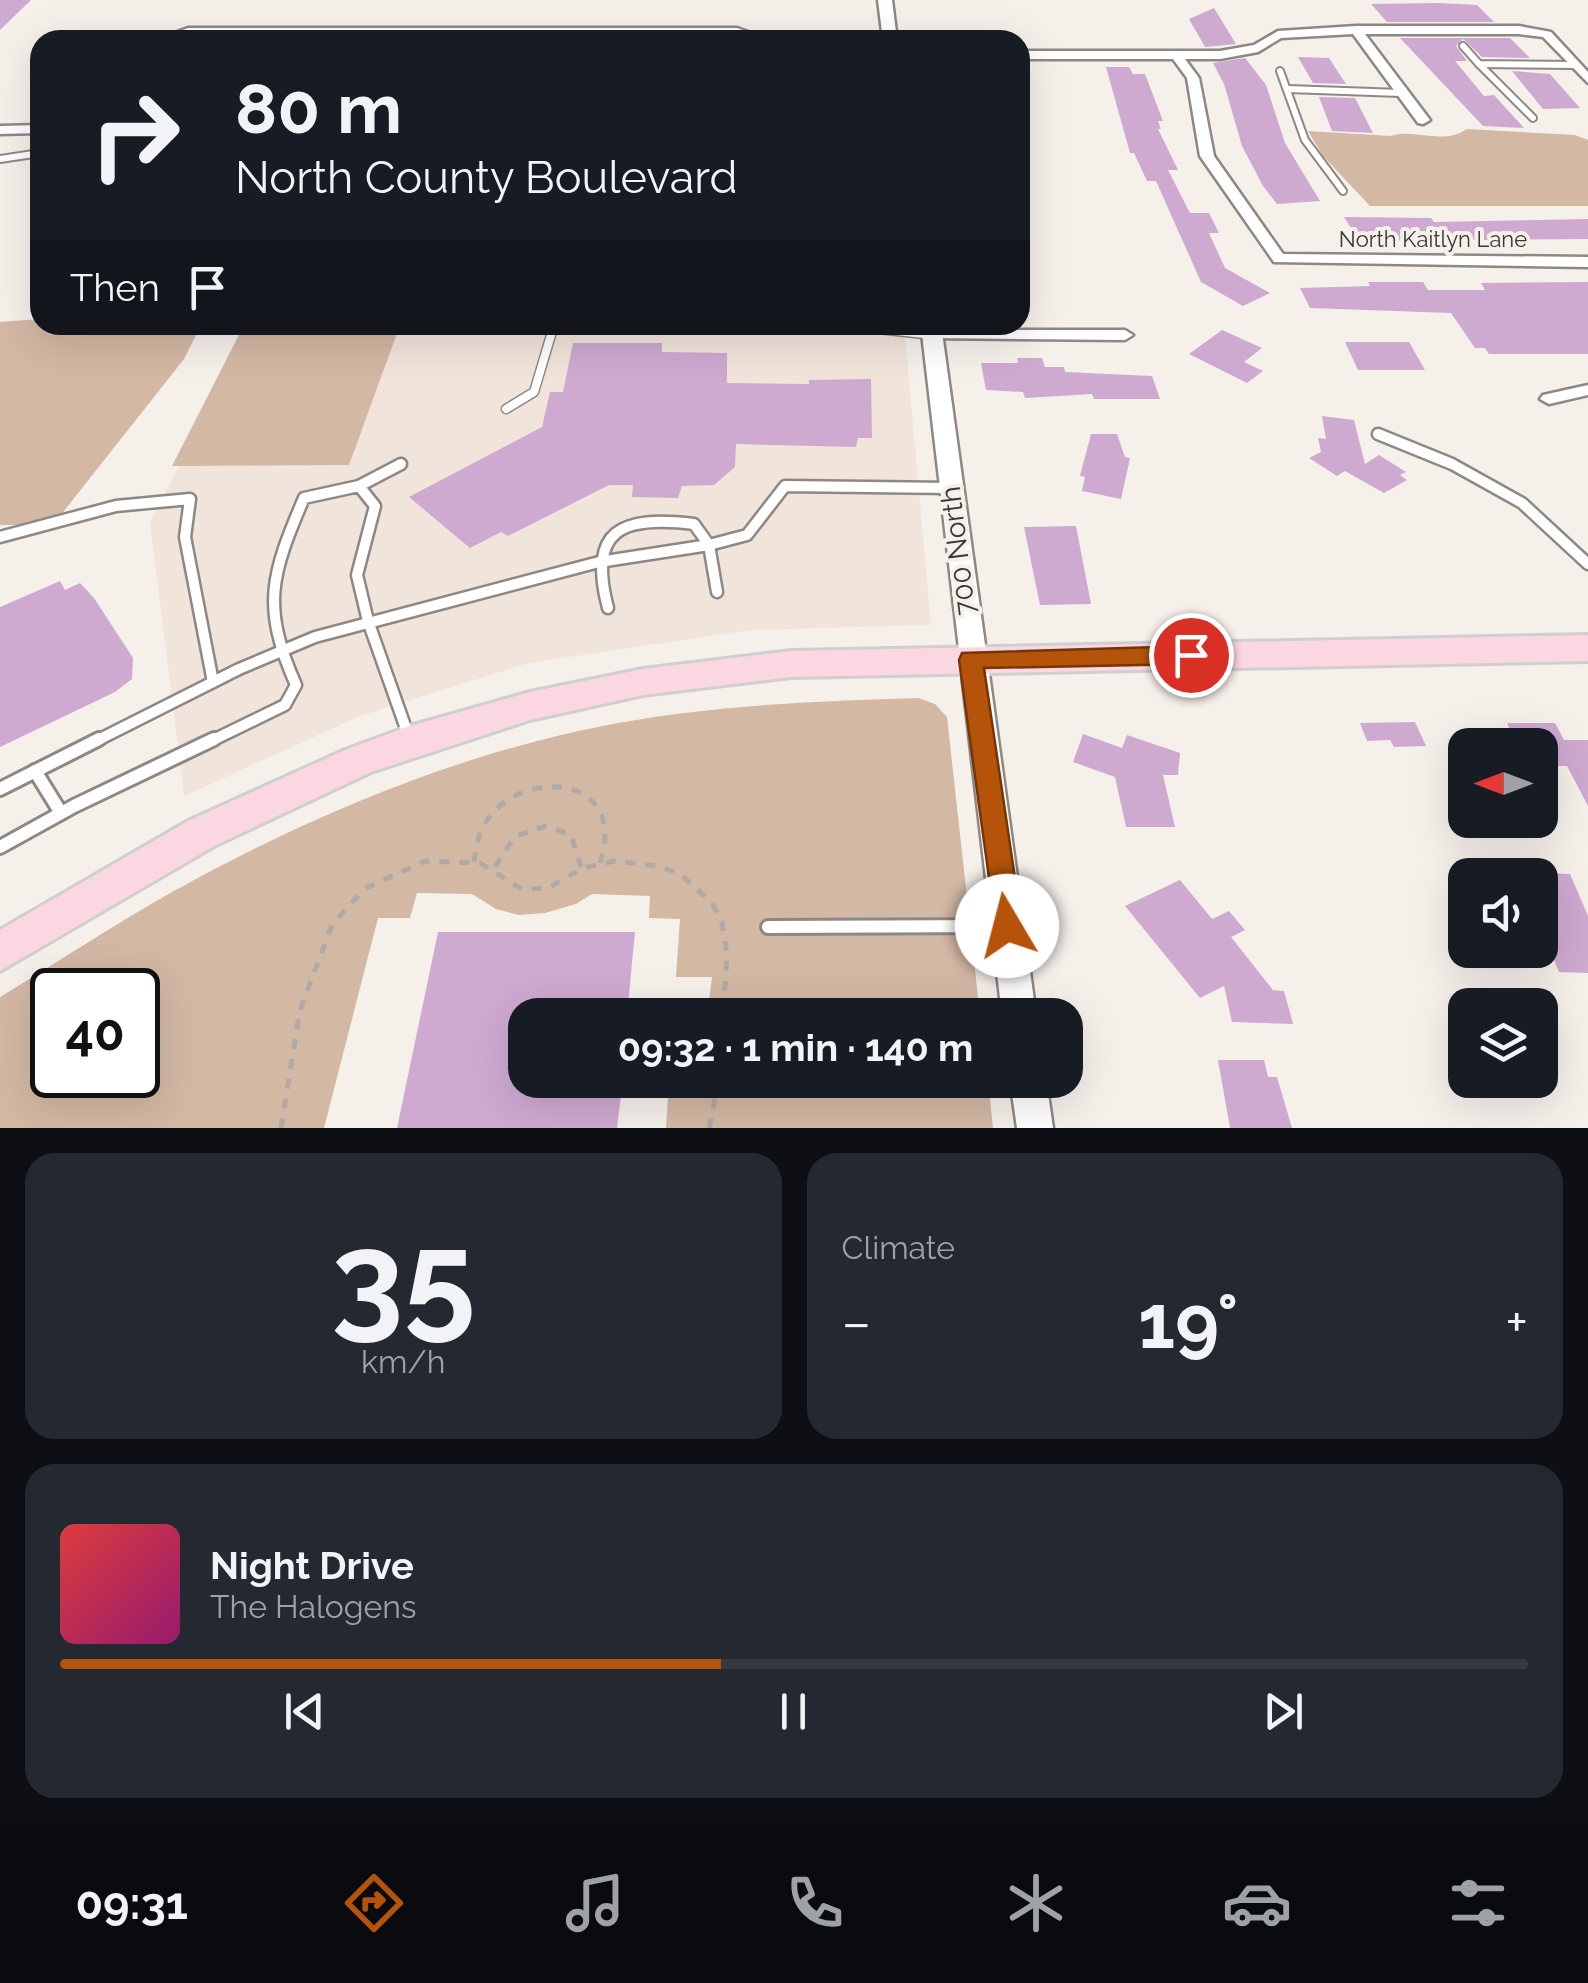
<!DOCTYPE html>
<meta charset="utf-8">
<style>
body{margin:0;font-family:Raleway,sans-serif;background:#242831;color:#f1f3f6;height:100vh;display:flex;flex-direction:column;font-size:38px;white-space:nowrap}
*{box-sizing:border-box;margin:0}
p{font-size:32px;color:#9ea1a6}
.icon{flex:none;width:55px;height:55px;fill:none;stroke:currentColor;stroke-width:2;stroke-linecap:round;stroke-linejoin:round}
.map{position:relative;height:1128px;overflow:hidden}
.drawer{display:flex;flex-direction:column;gap:25px;padding:25px;background:#0d0f14;flex:1}
.drawer>*{flex:none}
.top-card{position:absolute;left:30px;top:30px;width:1000px;height:305px;border-radius:30px;box-shadow:0 10px 40px #0002;background:#171b24;color:#f1f3f6;overflow:hidden}
.needle{width:65px;rotate:270deg}
.fabs{position:absolute;left:1448px;top:728px;display:grid;gap:20px}
.fabs a{display:grid;place-items:center;width:110px;height:110px;border-radius:20px;background:#171b24;box-shadow:0 10px 40px #0002;font-size:50px}
.speed{position:absolute;left:30px;top:968px;display:flex;gap:20px;font-size:50px;font-weight:700;text-align:center}
.speed>*{display:grid;place-content:center;width:130px;height:130px;border-radius:50%;background:#171b24;box-shadow:0 10px 40px #0002;line-height:1}
.speed .limit{border:5px solid #111;border-radius:15px;background:#fff;color:#111}
.pin{position:absolute;display:grid;place-items:center;width:85px;height:85px;color:#fff;margin:-42px;border:5px solid #fff;border-radius:50%;box-shadow:0 2px 10px #0007}
.me{position:absolute;width:110px;margin:-55px;rotate:352deg;stroke-linejoin:round;filter:drop-shadow(0 0 8px #0008)}
.turn{display:flex;align-items:center;gap:35px;height:210px;padding:0 40px;font-size:45px}
.turn .icon{width:130px;height:130px;stroke-width:2.5}
.turn b{display:block;font-size:70px;line-height:85px}
.then{display:flex;align-items:center;height:95px;padding:0 40px;background:#0003;gap:20px;font-size:38px}
.big{font-size:75px;font-weight:700;line-height:1.1}
.drawer .tile{flex:1;display:flex;flex-direction:column;justify-content:center;gap:15px;min-width:0;padding:0 35px;border-radius:30px;background:#242831}
.drawer .dial{align-items:center;gap:0}
.dial b{font-size:130px;line-height:1}
.song{display:flex;align-items:center;gap:30px}
.cover{width:120px;height:120px;border-radius:15px;background:linear-gradient(135deg,hsl(0 70% 55%),hsl(320 70% 35%))}
.played{height:10px;border-radius:5px;background:linear-gradient(90deg,#b45309 45%,#363941 45%)}
.keys{display:flex;justify-content:space-around;direction:ltr}
.heat{display:flex;justify-content:space-between;align-items:center;font-size:55px;direction:ltr}
.drawer .tiles{flex:1;display:grid;gap:25px;grid-template-columns:1fr 1fr}
.tile:last-child{grid-column:span 2}
.trip{position:absolute;left:508px;top:998px;width:575px;height:100px;border-radius:30px;background:#171b24;box-shadow:0 10px 40px #0002;font-weight:700;line-height:100px;text-align:center}
.tabs{display:flex;height:160px;justify-content:space-around;align-items:center;background:#090b0e;color:#9ea1a6}
.tabs .icon{width:70px;height:70px}
.tabs .on{color:#b45309}
.tabs b{font-size:45px;color:#f1f3f6}
.map>svg:first-child{display:block}
.built{fill:#f1e4db}
.green{fill:#d3b8a4;fill-rule:evenodd}
.building{fill:#cea9d0}
.lines{fill:none;stroke-linecap:round;stroke-linejoin:round}
.service-far3-casing{stroke:#8e8884;stroke-width:10}
.service-far2-casing{stroke:#8e8884;stroke-width:11}
.service-far1-casing{stroke:#8e8884;stroke-width:15}
.service-casing{stroke:#8e8884;stroke-width:18}
.minor-casing{stroke:#8e8884;stroke-width:5}
.tertiary-casing{stroke:#8e8884;stroke-width:5}
.primary-casing{stroke:#d0cfcf;stroke-width:6}
.path{stroke:#afaaa6;stroke-width:5;stroke-dasharray:10 10;stroke-linecap:butt}
.service-far3{stroke:#fff;stroke-width:6}
.service-far2{stroke:#fff;stroke-width:8}
.service-far1{stroke:#fff;stroke-width:10}
.service{stroke:#fff;stroke-width:12}
.minor{fill:#fff;fill-rule:evenodd}
.tertiary{fill:#fff;fill-rule:evenodd}
.primary{fill:#fbd8e1;fill-rule:evenodd}
.route{fill:#b45309;stroke:#753606;stroke-width:2.5}
.labels{text-anchor:middle;dominant-baseline:central;stroke-width:8;stroke-linejoin:round;paint-order:stroke}
.far-street-label{font-size:22px;fill:#3a3735;stroke:#f6f0eb}
.street-label{font-size:28px;fill:#3a3735;stroke:#f6f0eb}
</style>
<div class="map">
<svg width="1588" height="1128" viewBox="0 0 1588 1128">
<rect width="100%" height="100%" fill="#f6f0eb"/>
<!-- built -->
<path class="built" d="M252 325H904L931 625 751 630 528 663 360 716 184 796 150 522Z"/>
<!-- green -->
<g class="green">
<path d="M340 36H606L613 39 331 40Z"/>
<path d="M1467 129 1575 135 1588 140V206H1370L1323 156 1308 131 1391 136C1416 128 1442 146 1467 129Z"/>
<path d="M40 319V325H194L199 329 184 359 60 516 28 525H0V322Z"/>
<path d="M244 325H400L349 465 172 466Z"/>
<path d="M919 698 935 704 947 717 980 1015H707L712 977H676L680 919 649 918 650 896 592 894 576 904 545 913 519 915 496 909 472 894 417 893 410 918H378L324 1128H0V997C58 962 115 924 174 891 311 815 464 751 618 723 718 705 818 701 919 698ZM52 990H138V1075H52Z"/>
<path d="M669 1080H988L993 1128H666Z"/>
</g>
<!-- building -->
<g class="building">
<path d="M0 0H31L0 30Z"/>
<path d="M1438 3 1477 5 1494 22H1387L1371 4Z"/>
<path d="M1214 8 1236 44 1205 47 1189 19Z"/>
<path d="M1400 38H1510L1530 58 1482 57 1463 39 1456 46 1467 61H1455L1484 96 1494 95 1524 128 1483 126Z"/>
<path d="M1298 57 1329 58 1346 84 1313 83Z"/>
<path d="M1245 58 1266 85 1285 143 1320 201 1277 204 1263 186 1242 146 1224 84 1213 63Z"/>
<path d="M1106 67H1129L1133 74H1145L1163 121H1158L1161 129H1158L1178 170H1168L1190 213H1209L1219 233H1209L1225 268 1270 293 1243 306 1201 282 1156 181H1147L1134 153H1130Z"/>
<path d="M1512 71 1550 74 1580 108 1543 109Z"/>
<path d="M1319 97 1355 98 1373 133 1332 131Z"/>
<path d="M1344 217 1431 218 1434 222 1588 219V239L1359 241Z"/>
<path d="M1368 282H1423L1428 290H1485L1481 283 1588 282V354H1489L1485 348H1475L1451 313 1310 308 1300 288 1370 286Z"/>
<path d="M1222 330 1262 348 1244 362 1263 371 1247 383 1189 354Z"/>
<path d="M1345 342H1409L1425 370H1358Z"/>
<path d="M573 343H662V352L727 353V383L809 384V380L871 379 872 438H858L856 447 736 444 735 467 714 485 682 486 678 498 632 497 633 485H609L508 536 501 532 470 548 409 497 542 427 550 392H563Z"/>
<path d="M1017 358H1042L1045 367H1064L1065 372 1152 376 1160 399H1094L1092 394 1025 398 1023 392 986 390 981 363H1018Z"/>
<path d="M1322 416 1354 420 1365 464 1379 455 1406 472 1400 475 1407 480 1384 493 1345 471 1337 476 1309 458 1321 452 1318 438 1326 439Z"/>
<path d="M1091 434H1117L1125 457 1130 458 1121 499 1082 491 1085 477 1080 476Z"/>
<path d="M1076 526 1091 604 1040 605 1024 527Z"/>
<path d="M60 581 65 590 80 583 94 598 133 658 132 679 115 692 0 747V607Z"/>
<path d="M1415 722 1426 746 1394 747 1390 740 1367 741 1360 723Z"/>
<path d="M1507 723H1555L1564 740H1588V806L1567 766H1540V745H1517Z"/>
<path d="M1083 734 1122 748 1127 735 1180 753 1178 775H1163L1175 827H1126L1115 777 1073 762Z"/>
<path d="M1540 873 1570 874 1588 916V973L1559 972 1540 926Z"/>
<path d="M1180 880 1212 919 1229 911 1245 930 1231 937 1273 990 1284 991 1293 1024 1232 1022 1224 986 1200 998 1125 906Z"/>
<path d="M438 932H635L627 1015H525V1080H623L617 1128H397Z"/>
<path d="M1218 1060H1264L1268 1077H1277L1292 1128H1230Z"/>
</g>
<g class="lines">
<!-- service-far3 casing -->
<g class="service-far3-casing">
<g id="service-far3">
<path d="M1463 46 1479 64 1574 65"/>
<path d="M1479 64 1533 118"/>
<path d="M1280 71 1305 140 1343 191"/>
<path d="M1288 89 1401 93"/>
<path d="M0 159 40 153"/>
</g>
</g>
<!-- service-far2 casing -->
<g class="service-far2-casing">
<g id="service-far2">
<path d="M842 325 933 335"/>
<path d="M506 409 534 392 554 325"/>
</g>
</g>
<!-- service-far1 casing -->
<g class="service-far1-casing">
<g id="service-far1">
<path d="M1378 434 1452 464 1522 503 1588 564"/>
<path d="M359 486 401 464"/>
<path d="M0 537 116 506 190 499 185 537 213 682"/>
<path d="M608 608C587 530 621 515 694 524L709 545 717 592"/>
<path d="M94 742 239 669 315 637 599 562 709 545 747 535 785 486 950 488"/>
<path d="M209 742 285 705 296 685C261 606 271 575 304 498L359 486 375 506 357 575 368 621 410 740"/>
</g>
</g>
<!-- service casing -->
<g class="service-casing">
<g id="service">
<path d="M35 771 61 813"/>
<path d="M0 789 99 739"/>
<path d="M0 847 74 806 214 739"/>
<path d="M768 927 1001 926"/>
</g>
</g>
<!-- minor casing -->
<g class="minor-casing">
<g id="minor">
<path d="M1519 26 1551 32 1588 72V83L1543 37 1519 34H1365L1430 120 1423 124 1418 123 1353 34 1281 38 1258 52 1220 59H1185L1199 78 1214 156 1283 254 1588 257V267L1274 262 1200 156 1187 78 1173 59H1020V51H1220L1254 45 1278 31 1356 26Z"/>
<path d="M188 28H737L771 40 736 36H189L155 40Z"/>
<path d="M40 125V133L0 134V126Z"/>
<path d="M933 330H1125L1133 335 1125 340 927 338V332Z"/>
<path d="M1588 385V395L1549 404 1540 399 1543 395Z"/>
</g>
</g>
<!-- tertiary casing -->
<g class="tertiary-casing">
<g id="tertiary">
<path d="M878 0H892L897 40H883Z"/>
<path d="M921 325H941L1036 1015H1002Z"/>
<path d="M1010 1080H1046L1053 1128H1017Z"/>
</g>
</g>
<!-- primary casing -->
<g class="primary-casing">
<path id="primary" d="M1588 635V661L791 677 643 695 530 720 371 772 216 845 0 971V930L188 821 345 750 410 726 530 692 643 669 791 651Z"/>
</g>
<!-- path -->
<g class="path">
<path d="M474 862C476 852 477 840 481 831 508 767 631 768 600 863"/>
<path d="M495 867 515 836 546 826 571 835 581 867"/>
<path d="M281 1128 300 1010 332 925 364 889 425 861 480 863 523 890 550 887 583 868 614 861 659 866 680 874 712 903 722 923 727 955 723 1015"/>
<path d="M709 1128 719 1080"/>
</g>
<!-- service-far3 -->
<use href="#service-far3" class="service-far3"/>
<!-- service-far2 -->
<use href="#service-far2" class="service-far2"/>
<!-- service-far1 -->
<use href="#service-far1" class="service-far1"/>
<!-- service -->
<use href="#service" class="service"/>
<!-- minor -->
<use href="#minor" class="minor"/>
<!-- tertiary -->
<use href="#tertiary" class="tertiary"/>
<!-- primary -->
<use href="#primary" class="primary"/>
</g>
<!-- route -->
<path class="route" d="M1191 646 1200 649 1203 655 1200 662 1191 664 984 668 1022 926 1018 936 1007 939 997 936 959 660 962 653Z"/>
<g class="labels">
<!-- far-street labels -->
<g class="far-street-label">
<text x="1433" y="239">North Kaitlyn Lane</text>
</g>
<!-- street labels -->
<g class="street-label">
<text transform="translate(958 551) rotate(-97)">700 North</text>
</g>
</g>
</svg>
<div class="fabs">
<a><svg class="needle" viewBox="-14 -14 28 28"><path d="M0-13l5 13h-10z" fill="#e53935"/><path d="M0 13l5-13h-10z" fill="#9ea1a6"/></svg></a>
<a><svg class="icon" aria-label="sound" viewBox="0 0 24 24"><path d="M4 9h4l5-4v14l-5-4H4zM17 9q2 3 0 6"/></svg></a>
<a><svg class="icon" aria-label="layers" viewBox="0 0 24 24"><path d="M12 4l9 5-9 5-9-5zM3 14l9 5 9-5"/></svg></a>
</div>
<div class="speed"><div class="limit">40</div></div>
<div class="pin" style="left:1191px;top:655px;background:#d93025"><svg class="icon" aria-label="arrive" viewBox="0 0 24 24"><path d="M6 21V4h12l-3 4 3 4H6"/></svg></div>
<svg class="me" style="left:1007px;top:926px" viewBox="-20 -20 40 40"><circle r="19" fill="#fff"/><path d="M0-13L10 11 0 6-10 11z" fill="#b45309"/></svg>
<div class="trip">09:32 · 1 min · 140 m</div>
<div class="top-card">
<div class="turn"><svg class="icon" aria-label="right" viewBox="0 0 24 24"><path d="M7 20v-9h11M14 6l5 5-5 5"/></svg><div><b>80 m</b>North County Boulevard</div></div>
<div class="then">Then<svg class="icon" aria-label="arrive" viewBox="0 0 24 24"><path d="M6 21V4h12l-3 4 3 4H6"/></svg></div>
</div>
</div>
<section class="drawer">
<div class="tiles">
<div class="tile dial"><b>35</b><p>km/h</p></div>
<div class="tile"><p>Climate</p>
<div class="heat"><a>−</a><b class="big">19°</b><a>+</a></div>
</div>
<div class="tile">
<div class="song"><i class="cover"></i><div><b>Night Drive</b><p>The Halogens</p></div></div>
<div class="played"></div>
<div class="keys"><svg class="icon" aria-label="previous" viewBox="0 0 24 24"><path d="M18 5L8 12l10 7zM5 5v14"/></svg><svg class="icon" aria-label="pause" viewBox="0 0 24 24"><path d="M8 5v14M16 5v14"/></svg><svg class="icon" aria-label="next" viewBox="0 0 24 24"><path d="M6 5l10 7-10 7zM19 5v14"/></svg></div>
</div>
</div>
</section>
<nav class="tabs">
<b>09:31</b>
<svg class="icon on" aria-label="directions" viewBox="0 0 24 24"><path d="M12 3l9 9-9 9-9-9zM9 14v-3h6M13 9l2 2-2 2"/></svg>
<svg class="icon" aria-label="music" viewBox="0 0 24 24"><path d="M9 18V5l10-2v13"/><circle cx="6" cy="18" r="3"/><circle cx="16" cy="16" r="3"/></svg>
<svg class="icon" aria-label="phone" viewBox="0 0 24 24"><path d="M5 4h4l2 5-3 2q2 4 5 5l2-3 5 2v4C11 20 4 13 5 4z"/></svg>
<svg class="icon" aria-label="climate" viewBox="0 0 24 24"><path d="M12 3v18M4 7l16 10M4 17L20 7"/></svg>
<svg class="icon" aria-label="car" viewBox="0 0 24 24"><path d="M5 17H2v-5l4-1 3-4h7l3 4 3 1v5h-3M9 17h6M6 11h13"/><circle cx="7" cy="17" r="2"/><circle cx="17" cy="17" r="2"/></svg>
<svg class="icon" aria-label="filters" viewBox="0 0 24 24"><path d="M4 7h16M4 17h16"/><circle cx="9" cy="7" r="2"/><circle cx="15" cy="17" r="2"/></svg>
</nav>
